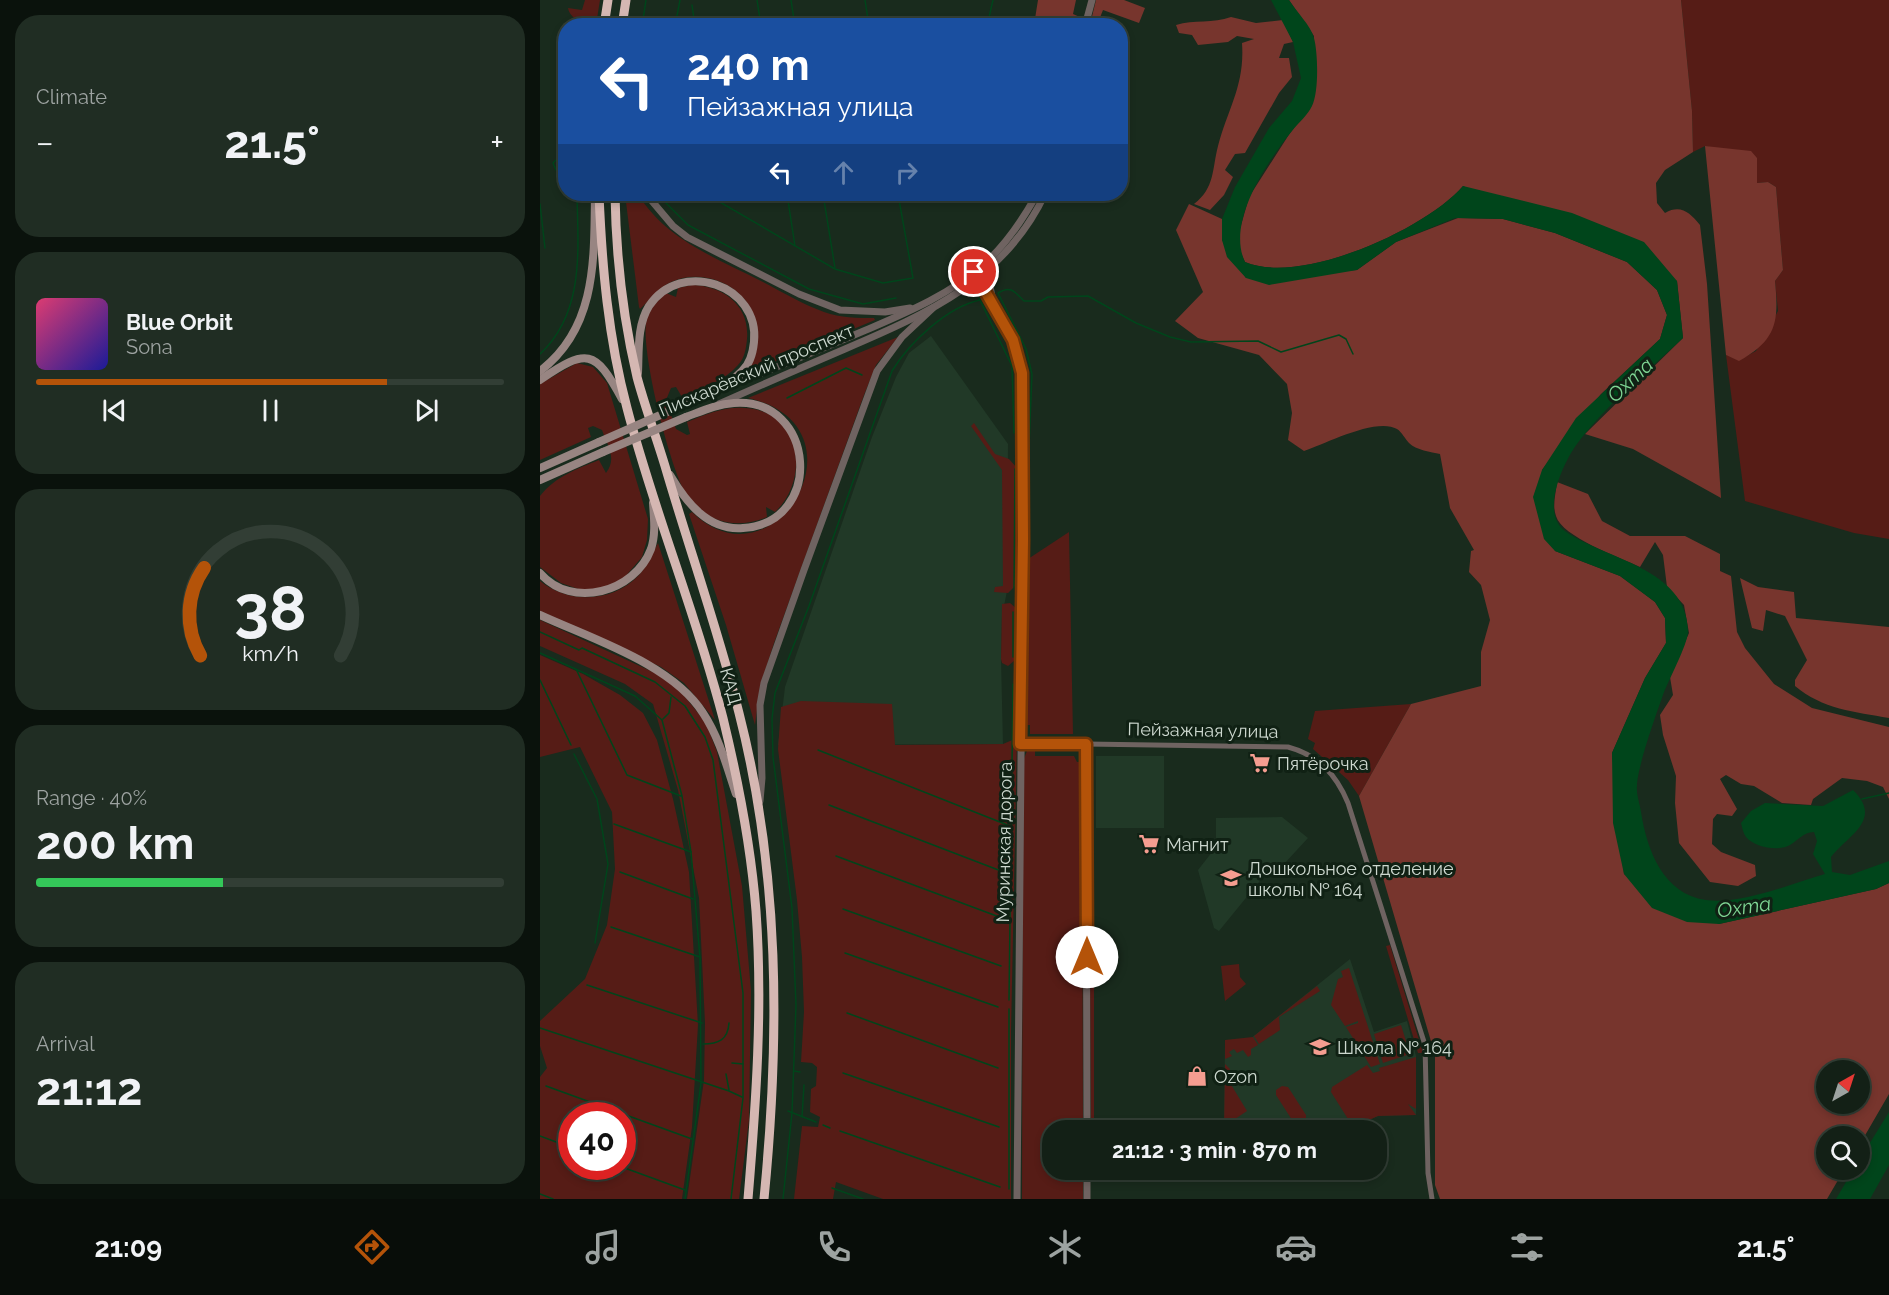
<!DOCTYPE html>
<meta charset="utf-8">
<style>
body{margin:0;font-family:Raleway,sans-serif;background:#202d23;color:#f1f3f6;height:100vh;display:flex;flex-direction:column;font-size:22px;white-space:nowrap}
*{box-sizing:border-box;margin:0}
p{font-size:20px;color:#9da3a1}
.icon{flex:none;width:33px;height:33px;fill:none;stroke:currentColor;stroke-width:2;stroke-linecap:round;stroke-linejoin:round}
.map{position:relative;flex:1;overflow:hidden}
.sheet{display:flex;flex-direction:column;gap:15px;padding:15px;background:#0a120c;width:540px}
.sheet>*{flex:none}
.banner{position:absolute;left:18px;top:18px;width:570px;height:183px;border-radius:24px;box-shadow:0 3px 9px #0003,0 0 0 2px #323e35;background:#1a4fa0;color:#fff;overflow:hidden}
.needle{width:39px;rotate:39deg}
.fabs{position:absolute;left:1276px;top:1060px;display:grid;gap:12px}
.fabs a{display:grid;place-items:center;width:54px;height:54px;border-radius:50%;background:#132016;box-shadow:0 3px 9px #0003,0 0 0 2px #323e35;font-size:30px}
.speed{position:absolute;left:18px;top:1102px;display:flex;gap:12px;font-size:30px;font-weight:700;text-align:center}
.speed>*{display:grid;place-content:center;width:78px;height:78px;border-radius:50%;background:#132016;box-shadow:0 3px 9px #0003,0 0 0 2px #323e35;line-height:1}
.speed .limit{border:9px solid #d22;background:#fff;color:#111}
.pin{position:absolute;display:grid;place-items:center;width:51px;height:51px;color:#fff;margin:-26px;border:3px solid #fff;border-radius:50%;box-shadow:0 2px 6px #0007}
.me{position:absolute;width:66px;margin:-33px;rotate:0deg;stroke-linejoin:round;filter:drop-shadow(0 0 4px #0008)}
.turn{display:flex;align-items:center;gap:21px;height:126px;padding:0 30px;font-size:27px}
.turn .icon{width:78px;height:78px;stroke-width:2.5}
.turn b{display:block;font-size:42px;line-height:51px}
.lanes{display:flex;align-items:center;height:57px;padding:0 30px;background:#0003;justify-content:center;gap:30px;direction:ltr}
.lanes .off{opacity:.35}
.big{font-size:45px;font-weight:700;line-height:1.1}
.sheet .widget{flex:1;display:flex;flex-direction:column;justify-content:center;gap:9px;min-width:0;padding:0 21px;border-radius:24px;background:#202d23}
.sheet .dial{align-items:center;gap:0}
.dial svg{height:156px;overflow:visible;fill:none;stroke:#323e35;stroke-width:7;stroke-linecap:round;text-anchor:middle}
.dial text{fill:#f1f3f6;stroke:none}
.song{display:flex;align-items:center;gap:18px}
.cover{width:72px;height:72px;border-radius:9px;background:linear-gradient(135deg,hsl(340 70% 55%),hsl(240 70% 35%))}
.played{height:6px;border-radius:3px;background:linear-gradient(90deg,#b45309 75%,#323e35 75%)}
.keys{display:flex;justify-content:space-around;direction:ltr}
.heat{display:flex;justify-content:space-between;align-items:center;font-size:33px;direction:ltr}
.charge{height:9px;border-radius:4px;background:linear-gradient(90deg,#34c759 40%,#323e35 0)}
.trip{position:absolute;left:502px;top:1120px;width:345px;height:60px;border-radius:24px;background:#132016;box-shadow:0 3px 9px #0003,0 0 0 2px #323e35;font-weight:700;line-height:60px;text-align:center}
.tab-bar{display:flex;height:96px;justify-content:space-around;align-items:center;background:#080d09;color:#9da3a1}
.tab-bar .icon{width:42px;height:42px}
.tab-bar .active{color:#b45309}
.tab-bar b{font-size:27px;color:#f1f3f6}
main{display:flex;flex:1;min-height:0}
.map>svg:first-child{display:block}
.built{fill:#213927}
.green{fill:#561c16;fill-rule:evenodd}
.forest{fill:#77352d;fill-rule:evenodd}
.water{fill:#00451b}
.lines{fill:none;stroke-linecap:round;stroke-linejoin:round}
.stream{stroke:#00451b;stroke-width:1.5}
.minor{stroke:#6f6361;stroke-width:5}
.tertiary{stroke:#6f6361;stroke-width:7}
.secondary{stroke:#988582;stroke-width:8}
.motorway{stroke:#d5b7b2;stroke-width:9}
.secondary-bridge{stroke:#988582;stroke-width:8}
.route-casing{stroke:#753606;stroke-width:15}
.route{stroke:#b45309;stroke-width:10}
.labels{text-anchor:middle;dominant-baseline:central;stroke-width:6;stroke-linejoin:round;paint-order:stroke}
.street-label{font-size:18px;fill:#cdd8cf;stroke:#102114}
.poi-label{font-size:18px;fill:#cdd8cf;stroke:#102114;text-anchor:start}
.water-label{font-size:20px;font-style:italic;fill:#7fd694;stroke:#102114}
</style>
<main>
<section class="sheet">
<div class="widget"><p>Climate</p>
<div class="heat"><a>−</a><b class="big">21.5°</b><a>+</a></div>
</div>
<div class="widget">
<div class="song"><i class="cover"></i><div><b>Blue Orbit</b><p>Sona</p></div></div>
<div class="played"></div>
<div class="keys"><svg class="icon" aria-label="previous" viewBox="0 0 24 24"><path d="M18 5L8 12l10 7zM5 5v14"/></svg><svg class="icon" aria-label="pause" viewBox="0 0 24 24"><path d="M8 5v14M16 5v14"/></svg><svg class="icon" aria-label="next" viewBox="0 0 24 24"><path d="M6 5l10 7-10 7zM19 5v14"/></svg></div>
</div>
<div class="widget dial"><svg viewBox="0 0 100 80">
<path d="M14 69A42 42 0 1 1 86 69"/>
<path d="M14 69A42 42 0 0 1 16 24" stroke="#b45309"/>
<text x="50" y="56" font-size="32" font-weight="700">38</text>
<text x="50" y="72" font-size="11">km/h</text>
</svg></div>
<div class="widget"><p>Range · 40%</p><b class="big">200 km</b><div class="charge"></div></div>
<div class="widget"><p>Arrival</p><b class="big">21:12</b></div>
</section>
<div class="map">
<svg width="1349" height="1199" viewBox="0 0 1349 1199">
<rect width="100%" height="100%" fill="#192b1d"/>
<!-- built -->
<g class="built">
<path d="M391 336 468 444 467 591 462 616 461 659 463 744 238 745 245 687 332 437 356 377 369 353Z"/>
<rect x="556" y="756" width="68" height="72"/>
<path d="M742 817 768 838 744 864 732 866 679 931 674 928 658 870 676 847V818Z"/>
<path d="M810 959 834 1032 867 1021 876 1056V1115L838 1116 804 1131H684L685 1040 710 1039Z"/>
</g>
<!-- green -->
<g class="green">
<path d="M45 0H60L56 25C45 26 30 19 28 8L42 10Z"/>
<path d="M1141 0H1349V539L1314 533 1205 501 1186 355 1199 360 1216 351 1238 311 1235 281 1243 270 1236 187 1228 182 1217 183V158L1165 146 1153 152 1152 111Z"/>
<path d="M85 194H98C125 239 176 258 221 281 242 292 262 304 284 312 301 318 317 318 334 318L335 320 205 374C202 359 218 342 216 326 212 288 165 266 131 282 118 288 111 299 100 309L99 307Z"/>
<path d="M152 285C183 286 210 305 207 339 206 348 205 358 198 365 184 381 161 389 142 397L136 387 131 388 126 400 136 429 147 435 150 434 147 422C166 414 185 406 205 408 261 411 271 478 235 512L226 507 227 517C198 529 170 524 149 499 132 478 98 344 107 318 110 308 118 300 126 293L136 297 138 288Z"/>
<path d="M358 337 336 365 324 395 234 643 220 687 215 725 186 625 149 514 152 512C234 593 333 426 208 398Z"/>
<path d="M37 363 53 367 67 383 108 519 107 540 102 557 84 578 68 587 44 591 21 583 0 567V496C16 476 37 469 59 460L66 473C77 459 68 446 62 430L53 426 48 428 51 437 0 460V384Z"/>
<path d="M434 423 455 454 469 459 477 468V584L468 593 454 592 455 587 463 586 462 470 431 426Z"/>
<path d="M529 532 533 734H490V725H485L484 721 488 559Z"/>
<path d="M118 543 175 720 144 683 121 667 0 611V581C28 604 73 603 99 575 107 566 112 554 118 543Z"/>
<path d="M470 603 477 609 475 660 468 666 462 663 461 659 462 604Z"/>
<path d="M0 620 115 673 138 688 166 723 177 752 202 886 211 991 209 1120 199 1199H147L164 1080 165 1023 159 898 138 790 113 704 85 684 0 646Z"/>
<path d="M0 655 43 674 80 695 103 713 117 740 133 799 149 872 158 1025 152 1127 142 1199H0V1077L7 1068 0 1046V1021L45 979 67 925 75 869 72 812 40 747 0 757ZM32 1116H82V1167H32Z"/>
<path d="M261 701 352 704 355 745 463 744 477 738 471 1033V1199H343L296 1182 293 1199H254L262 1126 278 1127 280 1117 270 1112 271 1089 276 1086 277 1067 272 1063 261 1062 264 1012 262 957 257 900 238 749 241 707Z"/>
<path d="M871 704 819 796 808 780 773 749 775 743 768 739 775 711Z"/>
<path d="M495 748V756H534L537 762H542L543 1131H513V1170H543V1199H482L483 761 487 751Z"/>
<path d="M850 945 883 1053H878L846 946Z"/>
<path d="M554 960V1131H551L550 962Z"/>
<path d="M699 964 700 977 706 984 685 1001 681 966Z"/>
<path d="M809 968 840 1064 831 1067 806 1027 818 1023V1021L805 1026 791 1005 798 979 803 977 801 971Z"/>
<path d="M777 986 780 991 739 1017 740 1030 719 1044 714 1036Z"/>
<path d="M861 1025 870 1054 843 1063 834 1034Z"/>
<path d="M713 1037 718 1045 711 1049V1055L708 1057 703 1050 697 1053 694 1049 689 1052 692 1056 685 1059V1040Z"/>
<path d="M876 1057V1109L868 1104 876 1115 838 1116 804 1131H789L808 1119 791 1092 792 1087 827 1065 833 1073 840 1071 839 1068Z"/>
<path d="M685 1064 690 1069 687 1078 707 1111 689 1123 688 1131H684Z"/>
<path d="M742 1086 748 1087 766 1115V1119L760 1124 754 1123 736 1095V1090Z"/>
</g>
<!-- forest -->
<g class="forest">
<path d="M498 0H536L533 14 542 18 540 25H494Z"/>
<path d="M556 0H584L605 8 599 23 563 10 557 25H550Z"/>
<path d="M749 0H1141L1152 111 1153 152 1125 170 1116 183 1117 203 1125 213C1141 204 1150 213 1160 225L1167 284 1181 498 1093 449 1045 434 1143 338 1137 281 923 186C886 229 761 286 705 262L700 251V229L709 197 750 133 772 105 774 36Z"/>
<path d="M691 17 716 23 743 20 753 42 744 44 739 58H749L752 77 739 93 705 153 695 154 685 170 693 177 684 195 670 210 654 204C675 188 672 169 678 146 688 108 705 85 702 43L714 39 697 36 688 42 658 45 652 35 639 33 636 25C654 19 673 24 691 17Z"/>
<path d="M1165 146 1211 151 1217 158V183L1228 182 1236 187 1243 270 1235 281C1239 321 1237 340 1199 361L1186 355Z"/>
<path d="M649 204 682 219V240L706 278 817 270 856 242 918 218 963 219 1015 233 1087 262 1117 290 1127 315 1120 339 1061 394 1002 470 1015 551 1080 576 1115 602 1125 618 1126 643 1105 678 1072 753 1084 874 1179 924 1336 889 1349 883V1094L1320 1144V1137H1287V1170H1304L1287 1199H900L895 1185V1055L819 796 871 704 941 686V652L950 620 941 585 929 572 931 551 934 550 910 508 900 454C891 452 876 450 869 443 865 439 862 432 857 429 836 417 785 444 764 451L748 440 752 413 747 384 719 355 658 338 635 321 663 292 636 230ZM1287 1071H1320V1104H1287Z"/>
<path d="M1017 482 1048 494 1062 521 1090 536H1145L1180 554V571L1191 576 1197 632 1205 648 1234 684 1272 708 1349 727V799L1343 787 1327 781 1302 778 1273 799 1271 805 1242 803 1214 786 1201 784 1186 775 1180 779 1197 809 1192 816 1177 814 1173 819 1172 844 1181 852 1215 865 1216 876 1198 886 1170 882 1139 843 1135 803 1136 776 1123 735 1120 715 1133 695 1130 677 1149 633 1144 605 1127 587 1123 555 1115 542 1100 567C1079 557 1022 537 1016 516 1012 505 1016 493 1017 482Z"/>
<path d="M1200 578 1218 587 1254 592 1256 618 1349 627V718C1315 712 1282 709 1255 686V680L1267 660 1245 616 1226 610 1223 631 1212 628Z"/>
</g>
<!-- water -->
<g class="water">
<path d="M731 0H749C756 11 771 26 774 38 778 53 779 92 772 106 768 115 758 123 752 131 727 162 686 222 705 262 761 286 886 229 923 186L1032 213 1104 242 1137 281 1143 338C1107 372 1066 405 1037 444 1023 463 1000 513 1025 531 1066 560 1147 568 1148 631 1148 645 1127 682 1122 698 1115 717 1097 769 1097 786 1096 794 1100 804 1101 812 1107 850 1123 894 1166 900 1201 905 1250 884 1285 874L1273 854 1277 841 1274 832C1262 833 1260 839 1250 845 1238 852 1214 847 1206 837 1203 833 1202 827 1201 823L1211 811 1225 803 1283 806 1313 790C1344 820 1307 836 1291 857L1292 872 1310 875 1349 861V883L1336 889 1179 924 1147 922 1112 908 1084 874 1073 823 1072 753 1105 678 1126 643 1125 618 1115 602 1080 576 1015 551 1004 539 993 497 1002 470 1036 418 1120 339 1127 315 1117 290 1087 262 1015 233 963 219 915 218 856 242 817 270 729 285 706 278 687 257 682 240V219L695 187 729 128 752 101 761 78 753 42Z"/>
<path d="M1349 1112V1165L1330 1199H1296L1313 1170H1320V1159Z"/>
</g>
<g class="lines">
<!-- stream -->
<g class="stream">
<path d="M217 0 221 26"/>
<path d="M251 0 255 26"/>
<path d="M325 0 329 26"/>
<path d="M152 5 155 26"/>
<path d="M102 26 106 0"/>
<path d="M135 26 140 0"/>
<path d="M447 26 453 0"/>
<path d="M26 150 13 163 17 172 26 177"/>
<path d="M117 194 148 225 269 289 323 304 356 298"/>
<path d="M166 194 295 269 343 283 373 278 358 194"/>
<path d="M180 194 181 202"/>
<path d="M247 194 255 246"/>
<path d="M283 194 295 268"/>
<path d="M453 194V195"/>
<path d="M0 204 5 248"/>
<path d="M439 298 472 366 474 433"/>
<path d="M0 354C45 312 38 249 37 194"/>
<path d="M247 398 306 368 322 375"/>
<path d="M489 445 492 374 486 349 458 293C471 285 475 292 484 301H501L508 297 548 296 596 323 630 337 651 342 718 341 741 352 799 335 806 339 813 354"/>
<path d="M474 588 475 469"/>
<path d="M0 632 39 650 42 648 115 682 145 706 165 737 173 760 203 993V1098L191 1199"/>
<path d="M0 653 95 696 122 720 142 796 151 852 160 958 161 1083 145 1199"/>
<path d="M473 657V612"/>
<path d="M36 669 87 775 141 796"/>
<path d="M0 680 31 745"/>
<path d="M123 719 129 713 131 697"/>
<path d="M278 750 470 826"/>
<path d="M34 754 57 799 68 864 55 943"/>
<path d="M1322 799 1349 793"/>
<path d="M289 805 461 871"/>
<path d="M74 824 151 852"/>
<path d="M296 856 462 918"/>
<path d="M80 872 153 899"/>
<path d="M303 909 461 966"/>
<path d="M71 927 160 957"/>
<path d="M305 953 458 1007"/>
<path d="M47 985 162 1023"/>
<path d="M469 1000 473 684"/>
<path d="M469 1009V1189"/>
<path d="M307 1013 458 1068"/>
<path d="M0 1028 189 1091 202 1097"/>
<path d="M163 1044C178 1044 188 1040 189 1023"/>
<path d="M192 1063 203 1064"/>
<path d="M254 1071 260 1072"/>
<path d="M303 1073 459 1127"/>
<path d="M186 1074 189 1090"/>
<path d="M6 1086 152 1139"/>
<path d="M248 1111 276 1122"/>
<path d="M262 1117 264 1085"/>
<path d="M283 1125 290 1128"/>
<path d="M300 1131 460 1187"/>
<path d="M0 1136 32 1148"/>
<path d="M82 1167 145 1190"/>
<path d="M292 1188 323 1199"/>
<path d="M0 1194 13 1199"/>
<path d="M243 1199 252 1113 256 1005 252 908 233 757 232 719 235 693 269 606 352 371C369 343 407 307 440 300"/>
</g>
<!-- minor -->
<path class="minor" d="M546 744 748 747C778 755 796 774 808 803L885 1045 888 1173 892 1199"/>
<!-- tertiary -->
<g class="tertiary">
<path d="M545 26 552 0"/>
<path d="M106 194 133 226 147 237 259 294 300 310 345 312 370 308"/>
<path d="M434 272 473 340 482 373 483 540 477 1199"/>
<path d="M424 292 439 291 449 298"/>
<path d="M452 297 450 286 453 267"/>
<path d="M185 387C233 369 279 350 326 330 368 312 411 294 445 263 467 244 483 219 497 194"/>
<path d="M179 404C221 385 263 367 305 349 389 313 464 280 505 194"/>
<path d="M480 744H546L547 1131"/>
<path d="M220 801 222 778 220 705 224 683 264 570 337 371 362 337 393 308"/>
<path d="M547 1170V1199"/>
</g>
<!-- secondary -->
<g class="secondary">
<path d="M0 371C57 328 54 259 55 194"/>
<path d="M98 373C99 351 97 325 109 306 141 258 220 285 214 342 213 352 210 364 202 371 186 387 164 396 143 405"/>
<path d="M0 380C47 348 55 349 82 399"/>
<path d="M0 468 59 442"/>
<path d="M130 475C146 502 168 531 203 528 285 523 276 397 194 403 177 404 162 411 146 417"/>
<path d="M0 480 63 452"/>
<path d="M0 573C32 610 95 592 111 549 116 534 114 518 113 503"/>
<path d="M0 615C52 639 132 664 163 713 179 737 187 767 196 794"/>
</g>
<!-- motorway -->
<g class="motorway">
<path d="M64 26 68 0"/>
<path d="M82 26 86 0"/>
<path d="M59 194C62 266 68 337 87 408 114 512 156 613 183 718 198 780 211 846 216 911 223 1007 216 1103 208 1199"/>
<path d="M75 194C76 255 83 318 97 377 105 407 116 436 125 466 149 548 178 630 199 713 240 873 240 1036 224 1199"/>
</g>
<!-- secondary-bridge -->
<g class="secondary-bridge">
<path d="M59 442 143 405"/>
<path d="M63 452 146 417"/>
</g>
</g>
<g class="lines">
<!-- route casing -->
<g class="route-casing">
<path id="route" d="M434 272 473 340 482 373 483 540 480 744H546L547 957"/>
</g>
<!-- route -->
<use href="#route" class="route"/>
</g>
<!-- icons -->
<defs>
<g id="supermarket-bare" transform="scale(1.62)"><path d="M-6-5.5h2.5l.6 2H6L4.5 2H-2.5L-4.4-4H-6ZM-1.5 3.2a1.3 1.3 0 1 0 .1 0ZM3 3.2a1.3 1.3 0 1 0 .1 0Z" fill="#f59d90" stroke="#102114" stroke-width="2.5" paint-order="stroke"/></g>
<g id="school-bare" transform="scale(1.62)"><path d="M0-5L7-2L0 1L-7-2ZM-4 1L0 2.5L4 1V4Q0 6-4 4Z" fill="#f59d90" stroke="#102114" stroke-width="2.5" paint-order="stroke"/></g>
<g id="shop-bare" transform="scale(1.62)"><path d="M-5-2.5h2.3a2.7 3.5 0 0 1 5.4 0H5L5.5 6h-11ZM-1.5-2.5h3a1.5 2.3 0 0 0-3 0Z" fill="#f59d90" stroke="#102114" stroke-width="2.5" paint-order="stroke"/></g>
</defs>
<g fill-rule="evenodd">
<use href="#supermarket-bare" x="720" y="763"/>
<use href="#supermarket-bare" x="609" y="844"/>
<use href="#school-bare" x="691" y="878"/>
<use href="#school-bare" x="780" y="1047"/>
<use href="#shop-bare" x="657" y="1076"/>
</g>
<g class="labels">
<!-- street labels -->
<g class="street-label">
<text transform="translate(216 370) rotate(-23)">Пискарёвский проспект</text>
<text transform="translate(191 686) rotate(74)">КАД</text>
<text transform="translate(663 730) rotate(1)">Пейзажная улица</text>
<text transform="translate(464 842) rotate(-89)">Муринская дорога</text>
</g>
<!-- poi labels -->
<g class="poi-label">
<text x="737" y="763">Пятёрочка</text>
<text x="626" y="844">Магнит</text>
<text x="708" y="868">Дошкольное отделение<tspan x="708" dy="21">школы № 164</tspan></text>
<text x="797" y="1047">Школа № 164</text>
<text x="674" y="1076">Ozon</text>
</g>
<!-- water labels -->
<g class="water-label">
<text transform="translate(1090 380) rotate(-43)">Охта</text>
<text transform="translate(1204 907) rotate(-8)">Охта</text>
</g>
</g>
</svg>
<div class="fabs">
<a><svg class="needle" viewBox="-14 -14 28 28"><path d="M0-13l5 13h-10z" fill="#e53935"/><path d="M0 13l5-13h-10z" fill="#9da3a1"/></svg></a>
<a><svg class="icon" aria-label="search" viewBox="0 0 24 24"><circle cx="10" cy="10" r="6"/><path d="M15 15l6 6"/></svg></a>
</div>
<div class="speed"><div class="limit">40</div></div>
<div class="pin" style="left:434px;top:272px;background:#d93025"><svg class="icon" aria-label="arrive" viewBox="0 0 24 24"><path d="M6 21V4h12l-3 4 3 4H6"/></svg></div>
<svg class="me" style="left:547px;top:957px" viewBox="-20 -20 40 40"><circle r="19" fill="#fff"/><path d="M0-13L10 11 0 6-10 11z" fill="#b45309"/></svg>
<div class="trip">21:12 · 3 min · 870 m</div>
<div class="banner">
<div class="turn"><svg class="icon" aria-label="left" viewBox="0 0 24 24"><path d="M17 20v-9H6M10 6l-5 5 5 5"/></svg><div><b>240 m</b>Пейзажная улица</div></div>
<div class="lanes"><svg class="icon" aria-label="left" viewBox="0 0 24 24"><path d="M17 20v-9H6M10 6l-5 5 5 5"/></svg><svg class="icon off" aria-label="ahead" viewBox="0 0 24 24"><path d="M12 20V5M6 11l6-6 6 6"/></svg><svg class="icon off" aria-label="right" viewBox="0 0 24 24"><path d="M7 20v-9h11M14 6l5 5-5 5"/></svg></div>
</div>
</div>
</main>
<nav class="tab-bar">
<b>21:09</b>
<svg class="icon active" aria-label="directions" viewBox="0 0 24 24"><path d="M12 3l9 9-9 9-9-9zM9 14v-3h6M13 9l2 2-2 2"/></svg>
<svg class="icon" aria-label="music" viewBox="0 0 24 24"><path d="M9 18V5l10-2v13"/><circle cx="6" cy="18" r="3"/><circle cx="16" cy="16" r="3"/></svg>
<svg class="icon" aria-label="phone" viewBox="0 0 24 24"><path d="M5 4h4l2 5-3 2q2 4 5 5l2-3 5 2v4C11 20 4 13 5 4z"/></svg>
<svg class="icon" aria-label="climate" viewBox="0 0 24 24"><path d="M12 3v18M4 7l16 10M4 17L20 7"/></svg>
<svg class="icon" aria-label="car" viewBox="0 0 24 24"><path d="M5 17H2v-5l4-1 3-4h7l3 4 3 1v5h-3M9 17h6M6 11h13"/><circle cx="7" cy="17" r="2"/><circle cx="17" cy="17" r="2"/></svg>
<svg class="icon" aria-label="filters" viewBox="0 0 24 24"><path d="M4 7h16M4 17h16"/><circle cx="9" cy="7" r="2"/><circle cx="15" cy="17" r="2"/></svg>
<b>21.5°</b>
</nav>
